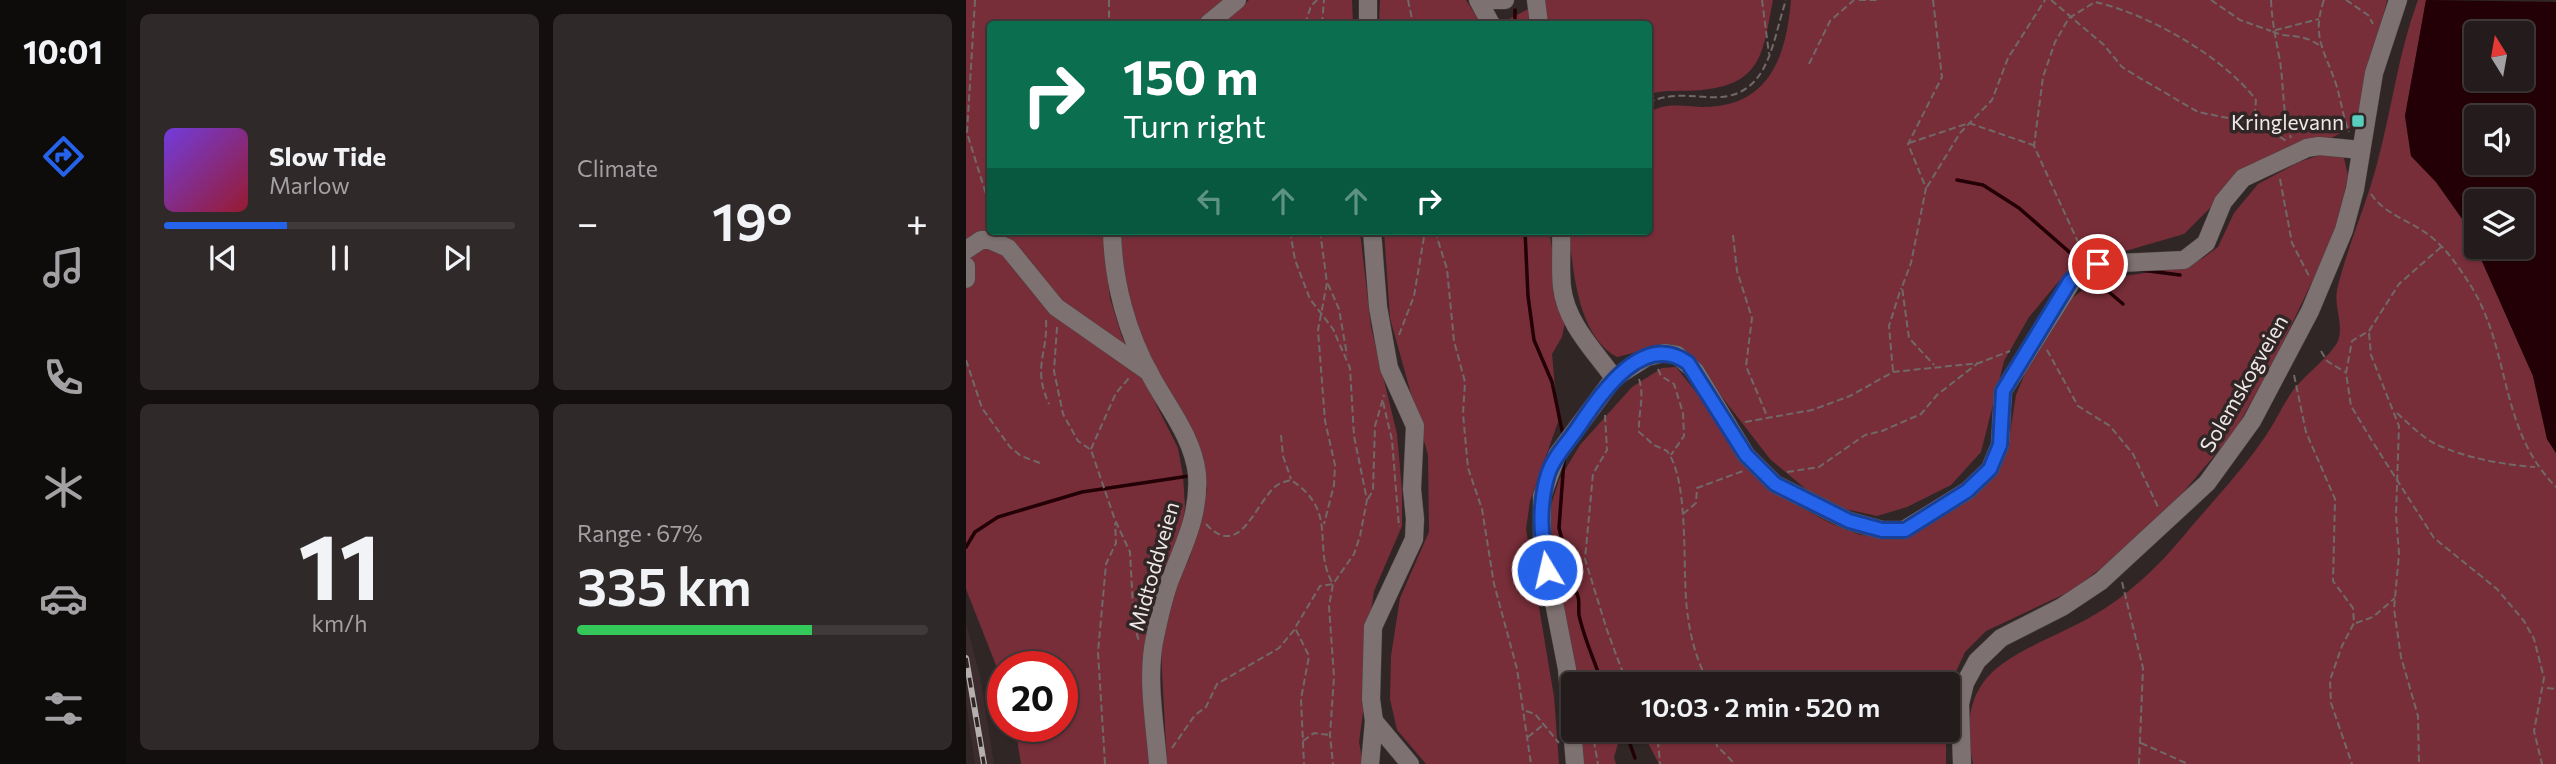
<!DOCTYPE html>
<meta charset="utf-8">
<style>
body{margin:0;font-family:Commissioner,sans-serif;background:#302929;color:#f1f3f6;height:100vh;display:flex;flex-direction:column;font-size:26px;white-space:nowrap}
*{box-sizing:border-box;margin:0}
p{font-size:23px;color:#a3a1a3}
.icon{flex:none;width:38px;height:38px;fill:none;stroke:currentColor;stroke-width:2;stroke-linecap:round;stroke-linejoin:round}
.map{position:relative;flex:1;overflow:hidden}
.panel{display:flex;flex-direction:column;gap:14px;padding:14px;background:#140f0f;width:840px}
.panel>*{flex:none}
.banner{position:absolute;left:21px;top:21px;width:665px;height:214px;border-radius:7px;box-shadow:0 2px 5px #0004,0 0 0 2px #413a3b;background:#0b6e4f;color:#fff;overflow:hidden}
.needle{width:46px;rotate:349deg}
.controls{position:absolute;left:1498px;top:21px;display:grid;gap:14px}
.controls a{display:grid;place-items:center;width:70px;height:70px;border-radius:7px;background:#241c1c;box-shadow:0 2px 5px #0004,0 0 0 2px #413a3b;font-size:35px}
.speed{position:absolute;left:21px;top:651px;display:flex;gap:14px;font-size:35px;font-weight:700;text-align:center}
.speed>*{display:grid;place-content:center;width:91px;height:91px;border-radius:50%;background:#241c1c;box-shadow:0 2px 5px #0004,0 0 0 2px #413a3b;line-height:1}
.speed .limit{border:10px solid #d22;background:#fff;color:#111}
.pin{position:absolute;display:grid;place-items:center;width:60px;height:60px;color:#fff;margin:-30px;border:4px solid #fff;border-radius:50%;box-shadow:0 2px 7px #0007}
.me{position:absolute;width:77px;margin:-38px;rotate:351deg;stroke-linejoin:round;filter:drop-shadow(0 0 5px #0008)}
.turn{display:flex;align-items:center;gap:24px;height:147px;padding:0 21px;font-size:32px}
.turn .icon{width:91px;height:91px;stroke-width:2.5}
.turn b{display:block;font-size:49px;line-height:60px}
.lanes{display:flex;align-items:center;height:66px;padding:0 21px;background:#0003;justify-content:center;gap:35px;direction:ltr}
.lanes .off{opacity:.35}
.big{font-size:52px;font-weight:600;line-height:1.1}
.panel .card{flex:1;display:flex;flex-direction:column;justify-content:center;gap:10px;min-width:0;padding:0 24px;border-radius:10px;background:#302929}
.panel .dial{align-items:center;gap:0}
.dial b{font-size:91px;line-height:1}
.song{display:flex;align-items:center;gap:21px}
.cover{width:84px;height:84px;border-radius:10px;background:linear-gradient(135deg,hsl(260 70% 55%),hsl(350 70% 35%))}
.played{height:7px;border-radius:4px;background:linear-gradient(90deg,#2563eb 35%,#413a3b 35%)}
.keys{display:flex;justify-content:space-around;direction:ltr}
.heat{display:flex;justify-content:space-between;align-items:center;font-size:38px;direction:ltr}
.charge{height:10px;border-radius:5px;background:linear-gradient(90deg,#34c759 67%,#413a3b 0)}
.panel .tiles{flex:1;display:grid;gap:14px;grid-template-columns:repeat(2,1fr)}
.trip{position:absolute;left:595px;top:672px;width:399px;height:70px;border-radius:7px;background:#241c1c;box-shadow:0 2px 5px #0004,0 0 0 2px #413a3b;font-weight:600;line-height:70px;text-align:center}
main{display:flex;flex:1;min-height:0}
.dock{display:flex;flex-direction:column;width:126px;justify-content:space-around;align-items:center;background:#0e0b0b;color:#a3a1a3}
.dock .icon{width:49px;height:49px}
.dock .on{color:#2563eb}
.dock b{font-size:32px;color:#f1f3f6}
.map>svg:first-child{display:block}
.built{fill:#3d2c2d}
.green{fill:#782e39}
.water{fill:#230005;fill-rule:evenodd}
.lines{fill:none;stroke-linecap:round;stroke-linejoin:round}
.stream{stroke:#230005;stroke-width:3.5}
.minor-casing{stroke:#4c4343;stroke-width:19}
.path{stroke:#716868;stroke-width:2;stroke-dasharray:7 3.5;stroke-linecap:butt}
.minor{stroke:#7d7171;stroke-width:18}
.rail-casing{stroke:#b6afaf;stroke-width:6}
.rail{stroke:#302626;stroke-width:3.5;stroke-dasharray:10;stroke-linecap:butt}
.route-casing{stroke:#184099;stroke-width:18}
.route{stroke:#2563eb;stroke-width:12}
.poi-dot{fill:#58cebf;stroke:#302626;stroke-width:2.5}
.labels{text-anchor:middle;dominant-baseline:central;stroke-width:7;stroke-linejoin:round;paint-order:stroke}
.poi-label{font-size:21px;fill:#efe8e8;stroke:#302626;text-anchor:end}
.street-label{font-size:21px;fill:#efe8e8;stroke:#302626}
</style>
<main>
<nav class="dock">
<b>10:01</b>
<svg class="icon on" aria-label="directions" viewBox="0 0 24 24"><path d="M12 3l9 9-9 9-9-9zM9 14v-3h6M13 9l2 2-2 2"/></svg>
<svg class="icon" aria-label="music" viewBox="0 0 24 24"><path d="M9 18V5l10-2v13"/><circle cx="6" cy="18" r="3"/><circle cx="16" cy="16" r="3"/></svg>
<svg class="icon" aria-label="phone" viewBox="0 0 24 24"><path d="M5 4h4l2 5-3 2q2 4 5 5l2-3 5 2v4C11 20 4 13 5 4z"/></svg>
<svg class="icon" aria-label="climate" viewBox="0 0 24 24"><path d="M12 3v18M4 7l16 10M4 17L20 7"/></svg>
<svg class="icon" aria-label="car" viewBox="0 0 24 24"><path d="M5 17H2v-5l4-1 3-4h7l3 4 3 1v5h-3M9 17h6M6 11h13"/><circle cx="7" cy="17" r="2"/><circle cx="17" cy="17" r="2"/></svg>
<svg class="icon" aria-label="filters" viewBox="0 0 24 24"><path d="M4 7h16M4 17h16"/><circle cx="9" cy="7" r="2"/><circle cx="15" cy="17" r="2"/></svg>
</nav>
<section class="panel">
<div class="tiles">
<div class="card">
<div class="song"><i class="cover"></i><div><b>Slow Tide</b><p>Marlow</p></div></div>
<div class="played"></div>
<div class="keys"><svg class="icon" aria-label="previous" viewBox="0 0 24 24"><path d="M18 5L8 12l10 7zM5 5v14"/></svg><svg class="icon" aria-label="pause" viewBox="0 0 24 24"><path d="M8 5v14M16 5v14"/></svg><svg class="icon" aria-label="next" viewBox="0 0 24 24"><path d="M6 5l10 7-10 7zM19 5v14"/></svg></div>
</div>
<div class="card"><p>Climate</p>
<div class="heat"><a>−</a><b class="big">19°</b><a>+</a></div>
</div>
<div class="card dial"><b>11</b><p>km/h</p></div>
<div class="card"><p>Range · 67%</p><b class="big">335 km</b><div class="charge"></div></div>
</div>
</section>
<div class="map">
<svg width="1590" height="764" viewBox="0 0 1590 764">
<rect width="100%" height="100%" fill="#302626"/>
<!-- built -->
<path class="built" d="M0 623 14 676 28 764H9L0 701Z"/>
<!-- green -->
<g class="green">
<path d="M0 0H257L228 24H24V231H137L144 298 156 337 212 448 217 476 219 507 215 531 181 650 183 764H55L49 726H96V667H37V683L0 589Z"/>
<path d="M283 0H386L387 24H256Z"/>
<path d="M414 0H500L515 24H413Z"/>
<path d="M568 0H807C797 51 797 84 736 90 717 92 701 89 683 94L682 24H541L543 19 566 7Z"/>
<path d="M825 0H1421L1397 100 1384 128 1255 197 1218 234 1115 264 1093 281 1063 317 1038 361 1015 452 985 485 941 507 911 516 875 508 841 490 804 459 742 379 682 349 651 357C612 336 607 272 603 231H682L683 113C698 102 717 106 735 107 802 108 820 59 825 0Z"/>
<path d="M1452 0H1460L1439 116 1445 156 1470 182 1499 223 1567 376 1581 439 1590 453V764H1007C986 664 1054 656 1123 618 1164 595 1196 563 1225 527 1250 498 1277 469 1299 437 1309 423 1316 406 1326 392 1336 377 1366 355 1372 341 1378 325 1368 308 1371 290 1381 247 1400 206 1411 164 1426 109 1432 54 1452 0Z"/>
<path d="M1360 153 1377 154 1382 175 1371 230 1308 361 1269 431 1215 495 1163 547 1105 591 1020 631 999 652 987 678 982 704V684H608L580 521 593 480 614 445 666 387 696 368 710 367 812 495 864 523 894 535 924 536 1031 466 1044 433 1050 395 1062 366 1097 305 1130 280 1207 269 1237 258 1252 247 1268 213 1292 184 1333 162Z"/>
<path d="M151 231H394L405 327 431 434 436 490V526L408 591 399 653V697L393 742 397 764H201L195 652 201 615 210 586 224 557 241 490 235 451 198 391 163 306Z"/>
<path d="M418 231H583L599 322 596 337 586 354 592 422 564 501 560 529 588 697 593 764H460L431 730 424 699 425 656 434 598 463 532 462 455 424 318Z"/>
<path d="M614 730H980V764H693L681 741 662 734 654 737 648 757 650 764H616Z"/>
</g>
<!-- water -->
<path class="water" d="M1460 0 1590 2V453L1581 439 1567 376 1499 223 1470 182 1445 156 1439 116ZM1510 33H1556V79H1510ZM1510 117H1556V163H1510ZM1510 201H1556V247H1510Z"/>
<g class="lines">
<!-- stream -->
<g class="stream">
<path d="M549 10V24"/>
<path d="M991 180 1017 185 1053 208 1117 264"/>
<path d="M559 231 562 296 568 340 586 382 597 435"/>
<path d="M1175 270 1214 275"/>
<path d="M1154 271 1130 281 1157 304"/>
<path d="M598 460 593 528 608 588C615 598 612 604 613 615 618 639 629 661 636 684"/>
<path d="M0 547 9 532 32 517 116 492 223 476"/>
<path d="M659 730 669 758"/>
</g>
<!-- minor casing -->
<g class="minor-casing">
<g id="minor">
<path d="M402 0V24"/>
<path d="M512 0 525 24"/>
<path d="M520 0H539"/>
<path d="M570 0 573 24"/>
<path d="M242 24 271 0"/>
<path d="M146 231C147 282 161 334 186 378 203 409 227 438 231 474 234 513 218 545 204 580 197 599 193 618 189 637 180 677 189 723 192 764"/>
<path d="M595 231C596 250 594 269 596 287 600 323 628 350 648 378"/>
<path d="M0 250 15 240H24L42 248 90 307 183 372"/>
<path d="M0 266V279"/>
<path d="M408 721 444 764"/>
<path d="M404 764 408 721 405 699 407 627 448 539 449 519 446 489 449 426 423 368 412 307 406 231"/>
<path d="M609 764 601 669 576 541V496L591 455 648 378 681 357 698 353 711 355 729 371 780 455 809 484 883 521 916 530H938L1001 491 1024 469 1034 445 1037 391 1110 275 1132 264 1218 260 1240 243 1257 202 1277 178 1341 148 1353 146 1395 150"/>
<path d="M996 764 994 704 999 683 1011 661 1035 638 1096 607 1135 581 1241 483 1286 421 1344 311 1378 230 1389 189 1408 73 1432 0"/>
</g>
</g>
<!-- path -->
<g class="path">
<path d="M9 0 1 133 24 207"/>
<path d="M143 0V24"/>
<path d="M442 0 447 24"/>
<path d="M796 0 803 54"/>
<path d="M893 0H914"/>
<path d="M967 0 976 77 942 144 960 188 945 263 936 287 943 338 968 365"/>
<path d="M1085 0 1138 45 1156 67 1172 77 1232 112 1297 125 1320 141"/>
<path d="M1245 0 1274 20 1305 31"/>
<path d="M1305 0C1306 22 1310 40 1314 61 1318 87 1316 112 1325 138"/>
<path d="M1358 0C1345 37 1359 51 1370 84 1375 100 1377 117 1383 132"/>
<path d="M1380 0 1402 15 1407 24"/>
<path d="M339 24 345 6 351 0"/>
<path d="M356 24 358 0"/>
<path d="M1353 45C1334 32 1320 39 1306 31L1353 19"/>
<path d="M843 64 864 21 888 0"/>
<path d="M682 103C702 93 719 96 741 97 803 102 805 45 820 0"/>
<path d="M943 143 1003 123 1067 145"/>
<path d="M1314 179 1326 243 1343 276"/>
<path d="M961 187 994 133 1026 100 1042 58 1079 0"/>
<path d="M1405 194C1418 213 1439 219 1457 231 1476 243 1491 264 1503 283 1546 349 1531 427 1590 487"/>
<path d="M324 231 329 260 344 299 367 329 384 368 388 436 401 500 394 536 388 554 367 584 363 606 368 677 364 735 367 764"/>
<path d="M354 231 361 283 352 330 359 421 369 465 368 485 358 524"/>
<path d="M469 231 481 269 488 341 499 382 497 414 502 468 516 509 528 584 551 669 565 764"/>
<path d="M767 235 771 271 786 318 780 366 801 416"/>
<path d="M1475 247 1433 284 1403 331 1386 341 1380 373 1385 406 1408 444 1468 538 1531 589 1558 621 1568 639 1578 678 1568 731 1576 764"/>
<path d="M1117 253 1068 146 1077 77 1089 42 1103 18 1129 2C1182 14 1257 56 1290 100L1288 123"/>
<path d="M362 284 373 309 381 355"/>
<path d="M80 320C82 354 66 367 83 404"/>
<path d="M91 327 88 371 97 414 112 441 125 450 149 520 164 552 168 625 173 641"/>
<path d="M1403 333 1405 355 1433 426 1430 515 1433 554 1428 609 1435 657 1452 716 1453 764"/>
<path d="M433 335 448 296 459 231"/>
<path d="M1081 350 1112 406 1144 426 1167 454 1192 507"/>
<path d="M1355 351 1361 361 1379 372"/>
<path d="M0 360 16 408 44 447 55 456 74 463"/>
<path d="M692 369 695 376 708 384 717 413 718 436 705 455"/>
<path d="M927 371 923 326 935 288"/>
<path d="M1328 375 1340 432 1369 499 1367 581 1387 608 1388 623 1376 646 1364 680 1365 703 1386 764"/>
<path d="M673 379C679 397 672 413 673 432L688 445 701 451C725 483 715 577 722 617 725 641 732 663 743 684"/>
<path d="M417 402 426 440 433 527"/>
<path d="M1431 413C1442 423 1454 435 1466 442 1494 457 1538 465 1569 467"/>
<path d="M639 415 641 450 627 474 619 559 641 630 655 668 665 684"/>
<path d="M779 422 846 410 884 396 927 372 1013 363 1044 351"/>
<path d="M315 435 317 456 325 479"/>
<path d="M125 449 150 393 163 378"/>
<path d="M821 472 853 467 899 435 916 431 955 414 971 395 1012 363"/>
<path d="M402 499 407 490 409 426 418 395"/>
<path d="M717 514 730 503 731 488 777 471"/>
<path d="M240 524C274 561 289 503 310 486 314 483 320 481 325 480 374 512 345 547 367 584L354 586 329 628 343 656 335 699 338 764"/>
<path d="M1156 582 1177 668 1173 764"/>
<path d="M1390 623 1407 617 1429 598"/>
<path d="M1581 688 1590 689"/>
<path d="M560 711 569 714 593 743"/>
<path d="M626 730 632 764"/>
<path d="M691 730 694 764"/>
<path d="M718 730 747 739"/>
<path d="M748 730 751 746 769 764"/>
<path d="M562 737 577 725"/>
<path d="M337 741 348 733 364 735"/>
<path d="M1175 743 1222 764"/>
<path d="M206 748 229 715 240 707 251 684 313 648 329 629"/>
<path d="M139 764 132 652 140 564 150 543 149 523"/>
</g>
<!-- minor -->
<use href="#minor" class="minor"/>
<!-- rail casing -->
<g class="rail-casing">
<path id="rail" d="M0 658 18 764"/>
</g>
<!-- rail -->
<use href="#rail" class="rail"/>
</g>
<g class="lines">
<!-- route casing -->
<g class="route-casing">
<path id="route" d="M581 570C575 537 572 507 582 474 588 456 601 444 611 429 633 397 676 329 722 363L780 455 809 484 883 521 916 530H939L1001 491 1024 469 1034 445 1037 391 1104 281 1116 271 1132 264"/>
</g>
<!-- route -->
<use href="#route" class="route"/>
</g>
<!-- markers -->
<rect class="poi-dot" x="1385" y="114" width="14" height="14" rx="3.5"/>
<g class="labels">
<!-- poi labels -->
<g class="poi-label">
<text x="1378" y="121">Kringlevann</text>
</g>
<!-- street labels -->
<g class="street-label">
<text transform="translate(1277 383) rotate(-60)">Solemskogveien</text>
<text transform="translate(187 566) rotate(-74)">Midtoddveien</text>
</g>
</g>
</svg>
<div class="controls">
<a><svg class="needle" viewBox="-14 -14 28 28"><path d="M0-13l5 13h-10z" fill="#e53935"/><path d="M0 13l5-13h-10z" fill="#a3a1a3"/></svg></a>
<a><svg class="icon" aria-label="sound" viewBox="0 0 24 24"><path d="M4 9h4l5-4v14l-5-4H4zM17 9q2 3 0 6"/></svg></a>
<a><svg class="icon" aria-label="layers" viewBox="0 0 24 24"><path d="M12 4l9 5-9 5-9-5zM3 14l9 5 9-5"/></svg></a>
</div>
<div class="speed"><div class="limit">20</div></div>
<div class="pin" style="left:1132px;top:264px;background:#d93025"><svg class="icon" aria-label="arrive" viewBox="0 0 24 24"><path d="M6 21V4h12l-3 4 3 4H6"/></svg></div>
<svg class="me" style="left:581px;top:570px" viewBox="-20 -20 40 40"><circle r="17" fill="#2563eb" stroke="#fff" stroke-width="3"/><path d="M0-11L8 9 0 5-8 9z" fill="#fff"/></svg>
<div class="trip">10:03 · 2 min · 520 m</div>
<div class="banner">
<div class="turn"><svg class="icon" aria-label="right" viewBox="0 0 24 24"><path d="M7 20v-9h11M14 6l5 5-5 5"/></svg><div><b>150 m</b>Turn right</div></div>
<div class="lanes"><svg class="icon off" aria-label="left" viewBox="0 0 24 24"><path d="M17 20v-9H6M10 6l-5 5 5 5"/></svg><svg class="icon off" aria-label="ahead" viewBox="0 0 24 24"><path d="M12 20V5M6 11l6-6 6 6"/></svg><svg class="icon off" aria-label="ahead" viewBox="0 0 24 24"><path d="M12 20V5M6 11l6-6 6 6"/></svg><svg class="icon" aria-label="right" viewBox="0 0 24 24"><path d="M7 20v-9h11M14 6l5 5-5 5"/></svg></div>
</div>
</div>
</main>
